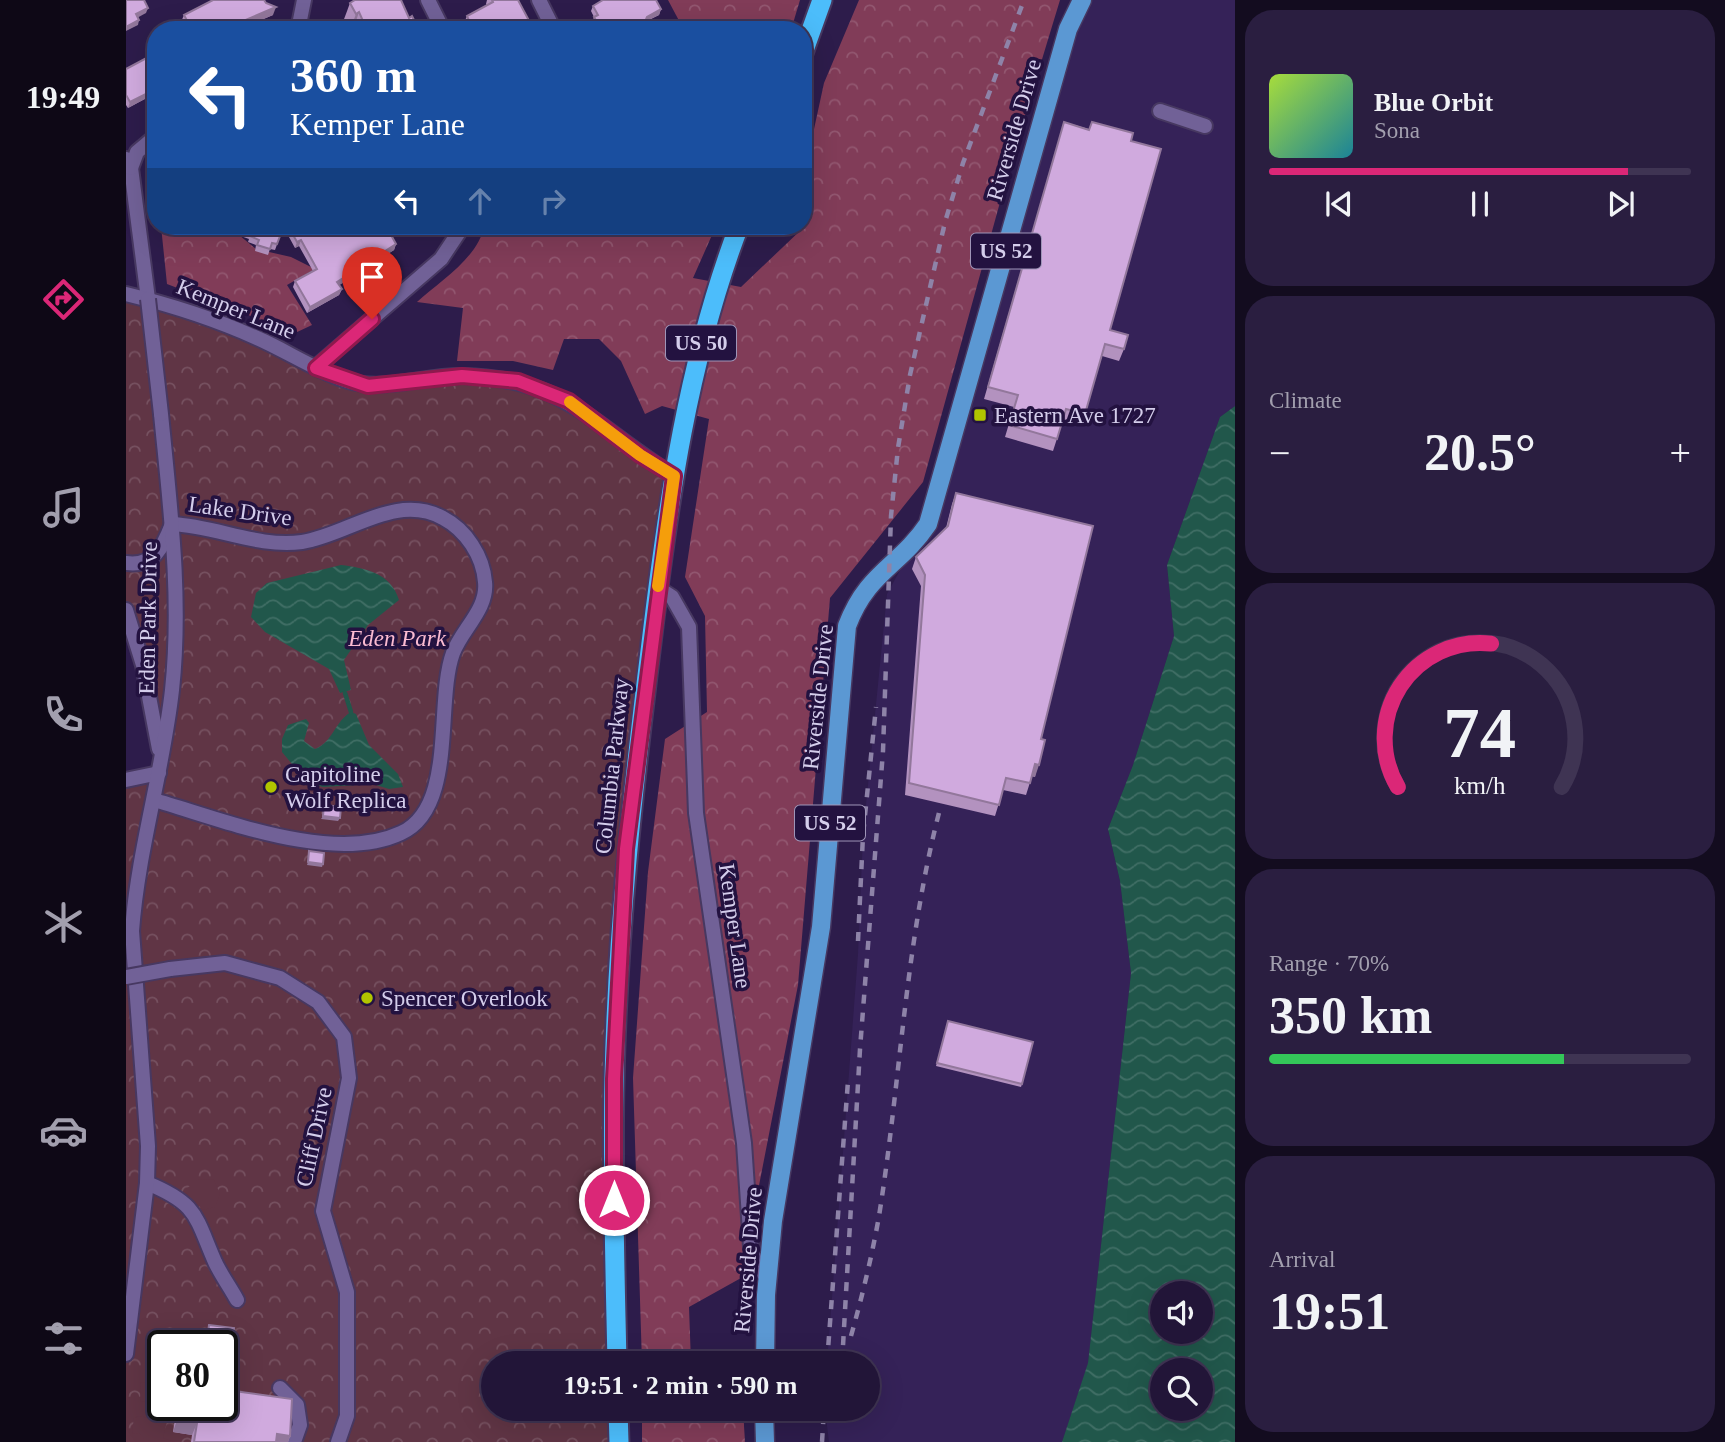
<!DOCTYPE html>
<meta charset="utf-8">
<style>
body{margin:0;font-family:"Times New Roman",serif;background:#2a1e40;color:#f1f3f6;height:100vh;display:flex;flex-direction:column;font-size:26px;white-space:nowrap}
*{box-sizing:border-box;margin:0}
p{font-size:23px;color:#a29fae}
.icon{flex:none;width:38px;height:38px;fill:none;stroke:currentColor;stroke-width:2;stroke-linecap:round;stroke-linejoin:round}
.map{position:relative;flex:1;overflow:hidden}
.panel{display:flex;flex-direction:column;gap:10px;padding:10px;background:#130c1f;width:490px}
.panel>*{flex:none}
.hud{position:absolute;left:21px;top:21px;width:665px;height:214px;border-radius:28px;box-shadow:0 7px 28px #0002,0 0 0 2px #3f3453;background:#1a4fa0;color:#fff;overflow:hidden}
.fabs{position:absolute;left:1024px;top:1281px;display:grid;gap:14px}
.fabs a{display:grid;place-items:center;width:63px;height:63px;border-radius:50%;background:#221538;box-shadow:0 7px 28px #0002,0 0 0 2px #3f3453;font-size:35px}
.speed{position:absolute;left:21px;top:1330px;display:flex;gap:14px;font-size:35px;font-weight:700;text-align:center}
.speed>*{display:grid;place-content:center;width:91px;height:91px;border-radius:50%;background:#221538;box-shadow:0 7px 28px #0002,0 0 0 2px #3f3453;line-height:1}
.speed .limit{border:4px solid #111;border-radius:10px;background:#fff;color:#111}
.pin{position:absolute;display:grid;place-items:center;width:60px;height:60px;color:#fff;margin:-72px -30px;border-radius:50% 50% 50% 0;rotate:-45deg;box-shadow:0 0 7px #0007}
.pin .icon{rotate:45deg}
.me{position:absolute;width:77px;margin:-38px;rotate:0deg;stroke-linejoin:round;filter:drop-shadow(0 0 5px #0008)}
.turn{display:flex;align-items:center;gap:24px;height:147px;padding:0 28px;font-size:32px}
.turn .icon{width:91px;height:91px;stroke-width:2.5}
.turn b{display:block;font-size:49px;line-height:60px}
.lanes{display:flex;align-items:center;height:66px;padding:0 28px;background:#0003;justify-content:center;gap:35px;direction:ltr}
.lanes .off{opacity:.35}
.big{font-size:52px;font-weight:600;line-height:1.1}
.panel .widget{flex:1;display:flex;flex-direction:column;justify-content:center;gap:10px;min-width:0;padding:0 24px;border-radius:28px;background:#2a1e40}
.panel .dial{align-items:center;gap:0}
.dial svg{height:182px;overflow:visible;fill:none;stroke:#3f3453;stroke-width:7;stroke-linecap:round;text-anchor:middle}
.dial text{fill:#f1f3f6;stroke:none}
.song{display:flex;align-items:center;gap:21px}
.cover{width:84px;height:84px;border-radius:10px;background:linear-gradient(135deg,hsl(80 70% 55%),hsl(190 70% 35%))}
.played{height:7px;border-radius:4px;background:linear-gradient(90deg,#db2777 85%,#3f3453 85%)}
.keys{display:flex;justify-content:space-around;direction:ltr}
.heat{display:flex;justify-content:space-between;align-items:center;font-size:38px;direction:ltr}
.charge{height:10px;border-radius:5px;background:linear-gradient(90deg,#34c759 70%,#3f3453 0)}
.trip{position:absolute;left:355px;top:1351px;width:399px;height:70px;border-radius:35px;background:#221538;box-shadow:0 7px 28px #0002,0 0 0 2px #3f3453;font-weight:600;line-height:70px;text-align:center}
main{display:flex;flex:1;min-height:0}
.dock{display:flex;flex-direction:column;width:126px;justify-content:space-around;align-items:center;background:#0e0816;color:#a29fae}
.dock .icon{width:49px;height:49px}
.dock .current{color:#db2777}
.dock b{font-size:32px;color:#f1f3f6}
.map>svg:first-child{display:block}
.built{fill:#352258}
.forest{fill:url(#forest-crowns)}
.park{fill:url(#park-crowns);fill-rule:evenodd}
.garden{fill:#603545}
.water{fill:url(#water-waves);fill-rule:evenodd}
.lines{fill:none;stroke-linecap:round;stroke-linejoin:round}
.stream{stroke:#21574b;stroke-width:4.5}
.minor-casing{stroke:#473861;stroke-width:18}
.major-casing{stroke:#473861;stroke-width:21}
.highway-casing{stroke:#473861;stroke-width:23}
.minor{stroke:#716197;stroke-width:14}
.major{stroke:#5b98d3;stroke-width:18}
.highway{stroke:#4cbdfb;stroke-width:19}
.rail{stroke:#8e83a8;stroke-width:4.5;stroke-dasharray:9 9;stroke-linecap:butt}
.minor-bridge-casing{stroke:#473861;stroke-width:18;stroke-linecap:butt}
.minor-bridge{stroke:#716197;stroke-width:14}
.wall{fill:#b392bf}
.shaded-wall{fill:#92779b}
.building{fill:#d0aade;stroke:#92779b;stroke-width:2}
.route-casing{stroke:#8e194d;stroke-width:18}
.route{stroke:#db2777;stroke-width:12}
.slow{stroke:#f59e0b;stroke-width:12}
.poi-dot{fill:#b1c500;stroke:#231240;stroke-width:2.5}
.labels{text-anchor:middle;dominant-baseline:central;stroke-width:7;stroke-linejoin:round;paint-order:stroke}
.shield{fill:#231240;stroke:#9f95b8;stroke-width:2}
.shield-label{font-size:21px;font-weight:bold;fill:#d4cdeb}
.street-label{font-size:23px;fill:#d4cdeb;stroke:#231240}
.poi-label{font-size:23px;fill:#d4cdeb;stroke:#231240;text-anchor:start}
.park-label{font-size:23px;font-style:italic;fill:#fbbbd1;stroke:#231240}
</style>
<main>
<nav class="dock">
<b>19:49</b>
<svg class="icon current" aria-label="directions" viewBox="0 0 24 24"><path d="M12 3l9 9-9 9-9-9zM9 14v-3h6M13 9l2 2-2 2"/></svg>
<svg class="icon" aria-label="music" viewBox="0 0 24 24"><path d="M9 18V5l10-2v13"/><circle cx="6" cy="18" r="3"/><circle cx="16" cy="16" r="3"/></svg>
<svg class="icon" aria-label="phone" viewBox="0 0 24 24"><path d="M5 4h4l2 5-3 2q2 4 5 5l2-3 5 2v4C11 20 4 13 5 4z"/></svg>
<svg class="icon" aria-label="climate" viewBox="0 0 24 24"><path d="M12 3v18M4 7l16 10M4 17L20 7"/></svg>
<svg class="icon" aria-label="car" viewBox="0 0 24 24"><path d="M5 17H2v-5l4-1 3-4h7l3 4 3 1v5h-3M9 17h6M6 11h13"/><circle cx="7" cy="17" r="2"/><circle cx="17" cy="17" r="2"/></svg>
<svg class="icon" aria-label="filters" viewBox="0 0 24 24"><path d="M4 7h16M4 17h16"/><circle cx="9" cy="7" r="2"/><circle cx="15" cy="17" r="2"/></svg>
</nav>
<div class="map">
<svg width="1109" height="1442" viewBox="0 0 1109 1442">
<defs>
<pattern id="forest-crowns" width="20" height="18" patternUnits="userSpaceOnUse" patternTransform="scale(1.75)"><rect width="20" height="18" fill="#813c58"/><path d="M2 6a3 3 0 1 1 6 0M12 15a3 3 0 1 1 6 0" fill="none" stroke="#925770"/></pattern>
<pattern id="park-crowns" width="20" height="18" patternUnits="userSpaceOnUse" patternTransform="scale(1.75)"><rect width="20" height="18" fill="#603545"/><path d="M2 6a3 3 0 1 1 6 0M12 15a3 3 0 1 1 6 0" fill="none" stroke="#765160"/></pattern>
<pattern id="water-waves" width="16" height="10" patternUnits="userSpaceOnUse" patternTransform="scale(1.75)"><rect width="16" height="10" fill="#21574b"/><path d="M0 5q4-4 8 0t8 0" fill="none" stroke="#406e65"/></pattern>
</defs>
<rect width="100%" height="100%" fill="#2d1c4b"/>
<!-- built -->
<path class="built" d="M956 0H1109V406L1094 417 1041 565 1048 636 1007 765 982 829 994 881 1005 973 962 1364 936 1442H703L699 1409H742V1363H701L732 954 737 835 761 594 789 543Z"/>
<!-- forest -->
<g class="forest">
<path d="M542 0H674L665 30H558Z"/>
<path d="M733 0H934L887 155 797 482 704 598 672 985 615 1278 563 1307 565 1363H516L507 1078 522 872 539 739 581 712 579 616 559 577 583 419 536 406 519 414 495 361 473 339H438L427 370 387 361H331L337 308 291 302C313 282 353 257 358 226H590L567 278 615 287 677 228V180L698 83Z"/>
<path d="M35 226H102L130 249 165 257 189 269 161 285 186 325 169 333 41 284Z"/>
<path d="M516 1409H617L619 1442H516Z"/>
</g>
<!-- park -->
<path class="park" d="M0 294 18 298 221 380 298 377 417 390 548 476 500 850 491 1363H368V1409H492L493 1442H0V780L35 773 0 610ZM37 1346H96V1405H37Z"/>
<!-- garden -->
<g class="garden">
<path d="M72 1179 88 1180 94 1194 89 1207 77 1210 58 1191Z"/>
<path d="M37 1365V1404L14 1401 15 1382 23 1383Z"/>
<path d="M13 1416 41 1421 37 1438 49 1442H20L14 1434 6 1433 8 1418Z"/>
</g>
<!-- water -->
<g class="water">
<path d="M1109 406V1442H936L962 1363 1005 973 994 881 982 829 1007 765 1048 636 1041 565 1094 417ZM1036 1293H1074V1332H1036ZM1036 1370H1074V1409H1036Z"/>
<path d="M215 565C239 568 265 573 273 600L242 625 218 660 225 690 214 693 203 669 139 632 125 617 130 593 141 583Z"/>
<path d="M225 712 230 714 243 745 272 774 277 787 263 789 247 784 197 787 181 782 156 752V739L162 725 180 719 183 723 178 741 189 749C207 742 209 721 225 712Z"/>
</g>
<g class="lines">
<!-- stream -->
<path class="stream" d="M219 693 225 712"/>
<!-- minor casing -->
<g class="minor-casing">
<g id="minor">
<path d="M302 0 317 30"/>
<path d="M413 0 428 30"/>
<path d="M172 30 178 0"/>
<path d="M1034 111 1079 126"/>
<path d="M0 159 5 168 22 299"/>
<path d="M5 168 11 152 30 136"/>
<path d="M0 294C45 305 89 319 131 338 161 351 190 371 222 381 259 392 299 375 337 376 440 378 468 427 548 476"/>
<path d="M190 367 315 259 337 226"/>
<path d="M0 563C28 567 37 547 46 524 90 526 132 548 176 542 222 535 270 492 317 518 340 530 357 556 359 582 362 609 336 629 327 653 309 702 331 808 275 833 207 865 95 819 28 800"/>
<path d="M532 588 546 597 563 627 570 813 618 1143 625 1247 630 1264 641 1278"/>
<path d="M0 610 17 665 33 749"/>
<path d="M0 780 33 773"/>
<path d="M44 969 99 963 154 978 192 1002 218 1037 223 1078 197 1211 221 1292V1416L212 1442"/>
<path d="M21 1183C72 1204 69 1216 89 1262 95 1275 104 1287 111 1300"/>
<path d="M0 1354 21 1183 22 1146 6 931C12 850 37 771 46 690 56 598 44 506 35 414"/>
<path d="M154 1388 171 1405 174 1425 168 1442"/>
</g>
</g>
<!-- major casing -->
<g class="major-casing">
<g id="major">
<path d="M639 1363 640 1295 647 1221 695 927 721 626C741 572 774 566 802 524L942 29 956 0"/>
<path d="M638 1409 639 1442"/>
</g>
</g>
<!-- highway casing -->
<g class="highway-casing">
<g id="highway">
<path d="M677 53 696 0"/>
<path d="M491 1363C489 1269 486 1174 488 1080 491 934 507 788 525 643 542 501 562 360 613 226"/>
<path d="M492 1409 493 1442"/>
</g>
</g>
<!-- minor -->
<use href="#minor" class="minor"/>
<!-- major -->
<use href="#major" class="major"/>
<!-- highway -->
<use href="#highway" class="highway"/>
<!-- rail -->
<g class="rail">
<path d="M732 941 737 835 750 707"/>
<path d="M725 1336C736 1297 746 1256 753 1216 775 1079 779 941 815 805"/>
<path d="M701 1363 722 1081"/>
<path d="M716 1363 734 1049 757 751 765 516 772 448 784 375 819 222 837 163 898 0"/>
<path d="M696 1442 698 1409"/>
</g>
<!-- minor-bridge casing -->
<g class="minor-bridge-casing">
<g id="minor-bridge">
<path d="M22 299 35 414"/>
<path d="M0 977 44 969"/>
</g>
</g>
<!-- minor-bridge -->
<use href="#minor-bridge" class="minor-bridge"/>
</g>
<!-- wall -->
<g class="wall">
<path d="M361 0H392L408 30H340L337 25 341 16 361 6 360 4Z"/>
<path d="M140 3 147 15 111 30H59L55 22 58 15Z"/>
<path d="M224 3 283 18 293 30H214Z"/>
<path d="M467 6 535 9 533 15 519 22 516 29 469 28 466 23 468 17 465 11Z"/>
<path d="M30 53V93L2 108 0 105V69Z"/>
<path d="M938 122 1005 141 984 330 998 349 993 361 976 356 955 426 937 420 927 451 879 437 888 407 858 399Z"/>
<path d="M112 226 157 228 149 250 144 249 142 255 129 251 130 245 122 242 123 239 109 234Z"/>
<path d="M157 226H211L214 233 270 244 268 250 213 285 216 289 213 295 181 313 167 287 169 281 187 271 173 246 169 248Z"/>
<path d="M830 493 915 739 909 777 906 776 900 795 877 790 869 816 779 795 795 586 786 569 790 557 820 528 826 504Z"/>
<path d="M822 1021 896 1084 895 1087 810 1066Z"/>
<path d="M83 1325 108 1328 100 1390 166 1399 164 1436 162 1442H65L66 1435 47 1432 51 1405H96V1346H78L79 1337Z"/>
</g>
<!-- shaded-wall -->
<g class="shaded-wall">
<path d="M150 7 147 15 111 30H96Z"/>
<path d="M22 8 20 13 9 19 10 14Z"/>
<path d="M535 9 533 15 518 22 521 17Z"/>
<path d="M233 12 227 30H224L230 14Z"/>
<path d="M13 20 12 25 0 31V27Z"/>
<path d="M369 21 366 30H351Z"/>
<path d="M518 24 516 29 499 30 507 26Z"/>
<path d="M30 89V93L2 108 4 102Z"/>
<path d="M175 240 173 246 169 248 171 242Z"/>
<path d="M270 244 268 250 209 288 211 282Z"/>
<path d="M216 289 213 295 181 313 184 307Z"/>
<path d="M909 764 913 765 909 777 905 776Z"/>
<path d="M197 816 214 818 212 821 195 819Z"/>
<path d="M182 862 197 864 196 867 181 865Z"/>
<path d="M51 1420 71 1423 66 1435 47 1432Z"/>
<path d="M151 1434 164 1436 162 1442H149Z"/>
</g>
<!-- building -->
<g class="building">
<path d="M0 0H18L22 8 10 14 13 20 0 27Z"/>
<path d="M87 0H138L140 3 150 7 96 30H66L58 15Z"/>
<path d="M229 0H275L283 18 286 16 293 30H241L233 12 230 14 224 3Z"/>
<path d="M366 0H392L408 30H373L369 21 351 30H347L341 16 367 2Z"/>
<path d="M477 0H530L535 9 521 17 518 24 507 26 499 30H468L471 22 468 17 472 15 467 6Z"/>
<path d="M30 53V89L4 102 0 95V69Z"/>
<path d="M938 122 963 130 966 122 1007 133 1005 141 1035 149 984 330 1002 335 998 349 979 344 959 414 940 409 931 439 883 425 892 395 862 387Z"/>
<path d="M112 226H150L157 228 151 244 146 243 144 249 131 245 133 240 124 236 125 233 111 228Z"/>
<path d="M162 226H211L214 233 227 226H260L270 244 211 282 216 289 184 307 169 281 191 269 175 240 171 242Z"/>
<path d="M830 493 967 526 915 739 919 740 913 765 909 764 904 783 880 778 873 805 783 783 799 575 790 557 822 526Z"/>
<path d="M198 805 215 807 214 818 197 816Z"/>
<path d="M183 851 198 853 197 864 182 862Z"/>
<path d="M822 1021 907 1042 896 1084 811 1063Z"/>
<path d="M83 1325 108 1328 100 1390 166 1399 164 1436 151 1434 150 1442H68L71 1423 51 1420 54 1405H96V1346H80Z"/>
</g>
<g class="lines">
<!-- route casing -->
<g class="route-casing">
<path id="route" d="M246 319 190 368 242 386 336 376 392 381 443 401 514 455 548 476 500 849 488 1079V1200"/>
</g>
<!-- route -->
<use href="#route" class="route"/>
<!-- slow -->
<path class="slow" d="M444 402 514 455 548 476 532 586"/>
</g>
<!-- markers -->
<g class="poi-dot">
<rect x="847" y="408" width="14" height="14" rx="3.5"/>
<circle cx="145" cy="787" r="7"/>
<circle cx="241" cy="998" r="7"/>
</g>
<g class="labels">
<!-- shield labels -->
<g class="shield">
<rect x="845" y="233.5" width="70" height="35" rx="5"/>
<rect x="540" y="325.5" width="70" height="35" rx="5"/>
<rect x="669" y="805.5" width="70" height="35" rx="5"/>
</g>
<g class="shield-label">
<text x="880" y="251">US 52</text>
<text x="575" y="343">US 50</text>
<text x="704" y="823">US 52</text>
</g>
<!-- street labels -->
<g class="street-label">
<text transform="translate(888 130) rotate(-74)">Riverside Drive</text>
<text transform="translate(110 309) rotate(22)">Kemper Lane</text>
<text transform="translate(114 511) rotate(8)">Lake Drive</text>
<text transform="translate(22 618) rotate(-89)">Eden Park Drive</text>
<text transform="translate(692 697) rotate(-84)">Riverside Drive</text>
<text transform="translate(486 766) rotate(-84)">Columbia Parkway</text>
<text transform="translate(609 926) rotate(82)">Kemper Lane</text>
<text transform="translate(188 1137) rotate(-78)">Cliff Drive</text>
<text transform="translate(622 1260) rotate(-85)">Riverside Drive</text>
</g>
<!-- poi labels -->
<g class="poi-label">
<text x="868" y="415">Eastern Ave 1727</text>
<text x="159" y="774">Capitoline<tspan x="159" dy="26">Wolf Replica</tspan></text>
<text x="255" y="998">Spencer Overlook</text>
</g>
<!-- park labels -->
<g class="park-label">
<text x="271" y="638">Eden Park</text>
</g>
</g>
</svg>
<div class="fabs">
<a><svg class="icon" aria-label="sound" viewBox="0 0 24 24"><path d="M4 9h4l5-4v14l-5-4H4zM17 9q2 3 0 6"/></svg></a>
<a><svg class="icon" aria-label="search" viewBox="0 0 24 24"><circle cx="10" cy="10" r="6"/><path d="M15 15l6 6"/></svg></a>
</div>
<div class="speed"><div class="limit">80</div></div>
<div class="pin" style="left:246px;top:319px;background:#d93025"><svg class="icon" aria-label="arrive" viewBox="0 0 24 24"><path d="M6 21V4h12l-3 4 3 4H6"/></svg></div>
<svg class="me" style="left:488px;top:1200px" viewBox="-20 -20 40 40"><circle r="17" fill="#db2777" stroke="#fff" stroke-width="3"/><path d="M0-11L8 9 0 5-8 9z" fill="#fff"/></svg>
<div class="trip">19:51 · 2 min · 590 m</div>
<div class="hud">
<div class="turn"><svg class="icon" aria-label="left" viewBox="0 0 24 24"><path d="M17 20v-9H6M10 6l-5 5 5 5"/></svg><div><b>360 m</b>Kemper Lane</div></div>
<div class="lanes"><svg class="icon" aria-label="left" viewBox="0 0 24 24"><path d="M17 20v-9H6M10 6l-5 5 5 5"/></svg><svg class="icon off" aria-label="ahead" viewBox="0 0 24 24"><path d="M12 20V5M6 11l6-6 6 6"/></svg><svg class="icon off" aria-label="right" viewBox="0 0 24 24"><path d="M7 20v-9h11M14 6l5 5-5 5"/></svg></div>
</div>
</div>
<section class="panel">
<div class="widget">
<div class="song"><i class="cover"></i><div><b>Blue Orbit</b><p>Sona</p></div></div>
<div class="played"></div>
<div class="keys"><svg class="icon" aria-label="previous" viewBox="0 0 24 24"><path d="M18 5L8 12l10 7zM5 5v14"/></svg><svg class="icon" aria-label="pause" viewBox="0 0 24 24"><path d="M8 5v14M16 5v14"/></svg><svg class="icon" aria-label="next" viewBox="0 0 24 24"><path d="M6 5l10 7-10 7zM19 5v14"/></svg></div>
</div>
<div class="widget"><p>Climate</p>
<div class="heat"><a>−</a><b class="big">20.5°</b><a>+</a></div>
</div>
<div class="widget dial"><svg viewBox="0 0 100 80">
<path d="M14 69A42 42 0 1 1 86 69"/>
<path d="M14 69A42 42 0 0 1 55 6" stroke="#db2777"/>
<text x="50" y="56" font-size="32" font-weight="700">74</text>
<text x="50" y="72" font-size="11">km/h</text>
</svg></div>
<div class="widget"><p>Range · 70%</p><b class="big">350 km</b><div class="charge"></div></div>
<div class="widget"><p>Arrival</p><b class="big">19:51</b></div>
</section>
</main>
